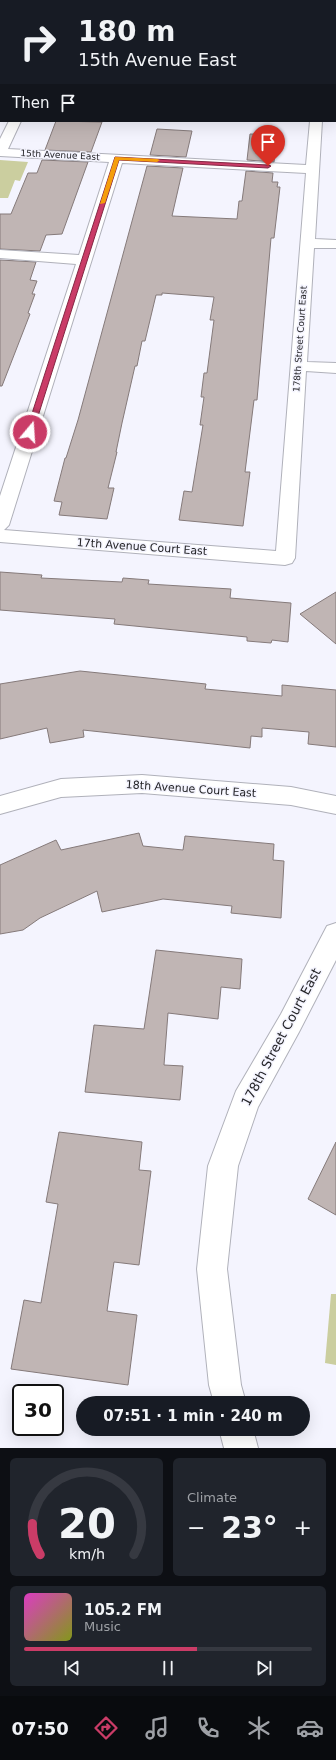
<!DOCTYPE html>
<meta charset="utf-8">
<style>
body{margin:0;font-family:"DejaVu Sans",sans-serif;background:#20242c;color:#f1f3f6;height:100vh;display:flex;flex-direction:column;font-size:15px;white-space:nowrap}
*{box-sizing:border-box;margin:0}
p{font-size:13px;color:#9ea1a6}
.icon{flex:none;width:22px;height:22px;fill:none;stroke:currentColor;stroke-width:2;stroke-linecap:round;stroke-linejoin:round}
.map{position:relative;height:1448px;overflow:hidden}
.sheet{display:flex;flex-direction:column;gap:10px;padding:10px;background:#0d0f14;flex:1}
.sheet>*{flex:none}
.hud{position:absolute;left:0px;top:0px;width:336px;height:122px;box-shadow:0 4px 16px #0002;background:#171b24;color:#f1f3f6;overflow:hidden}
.speed{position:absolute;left:12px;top:1384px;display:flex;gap:8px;font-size:20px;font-weight:700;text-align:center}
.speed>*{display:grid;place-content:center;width:52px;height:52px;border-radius:50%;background:#171b24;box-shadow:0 4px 16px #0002;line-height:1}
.speed .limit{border:2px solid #111;border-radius:6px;background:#fff;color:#111}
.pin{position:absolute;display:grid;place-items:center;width:34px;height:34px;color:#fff;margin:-41px -17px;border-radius:50% 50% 50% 0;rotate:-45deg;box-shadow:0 0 4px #0007}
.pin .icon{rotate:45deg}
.me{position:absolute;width:44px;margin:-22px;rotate:18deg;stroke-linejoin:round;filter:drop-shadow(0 0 3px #0008)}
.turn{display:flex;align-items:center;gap:14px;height:84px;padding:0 12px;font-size:18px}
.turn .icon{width:52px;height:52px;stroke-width:2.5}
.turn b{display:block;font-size:28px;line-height:34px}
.then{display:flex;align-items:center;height:38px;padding:0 12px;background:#0003;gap:8px;font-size:15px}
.big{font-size:30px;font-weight:700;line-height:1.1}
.sheet .widget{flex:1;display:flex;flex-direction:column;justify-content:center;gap:6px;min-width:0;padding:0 14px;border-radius:6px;background:#20242c}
.sheet .dial{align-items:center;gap:0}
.dial svg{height:104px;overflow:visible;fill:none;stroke:#363941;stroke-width:7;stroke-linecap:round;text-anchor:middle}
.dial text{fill:#f1f3f6;stroke:none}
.song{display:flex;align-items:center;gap:12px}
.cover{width:48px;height:48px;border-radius:6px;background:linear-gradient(135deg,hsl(310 70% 55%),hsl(70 70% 35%))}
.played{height:4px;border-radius:2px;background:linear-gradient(90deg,#ca3c67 60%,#363941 60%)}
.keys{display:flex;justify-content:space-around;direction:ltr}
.heat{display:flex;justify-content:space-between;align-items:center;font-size:22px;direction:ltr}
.sheet .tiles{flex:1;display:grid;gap:10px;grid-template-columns:1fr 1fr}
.widget:last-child{grid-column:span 2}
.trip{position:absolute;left:76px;top:1396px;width:234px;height:40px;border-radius:20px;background:#171b24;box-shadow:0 4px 16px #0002;font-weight:700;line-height:40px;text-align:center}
.tab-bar{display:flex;height:64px;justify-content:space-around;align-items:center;background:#090b0e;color:#9ea1a6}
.tab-bar .icon{width:28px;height:28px}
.tab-bar .on{color:#ca3c67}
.tab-bar b{font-size:18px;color:#f1f3f6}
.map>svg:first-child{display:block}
.green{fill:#cbce9f}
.building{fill:#c0b5b4;stroke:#857a7a}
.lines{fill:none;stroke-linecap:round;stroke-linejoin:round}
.minor-casing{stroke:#b0b1ba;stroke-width:2}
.tertiary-casing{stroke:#b0b1ba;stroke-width:2}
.minor{fill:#fff;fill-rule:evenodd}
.tertiary{fill:#fff;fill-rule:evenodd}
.route{fill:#ca3c67;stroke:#832743}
.slow{fill:#f59e0b}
.labels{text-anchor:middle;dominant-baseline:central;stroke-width:3;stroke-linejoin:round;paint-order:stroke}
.far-street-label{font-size:9px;fill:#252528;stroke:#f4f4fe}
.street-label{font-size:11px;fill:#252528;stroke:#f4f4fe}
.near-street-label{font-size:13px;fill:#252528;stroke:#f4f4fe}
</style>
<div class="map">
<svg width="336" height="1448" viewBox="0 0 336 1448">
<rect width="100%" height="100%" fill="#f4f4fe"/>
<!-- green -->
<g class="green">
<path d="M0 160 28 162 20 181 15 180 8 198H0Z"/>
<path d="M331 1294H336V1365L325 1363Z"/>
</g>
<!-- building -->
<g class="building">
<path d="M56 121 102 122 91 152 45 150Z"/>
<path d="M157 129 192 131 186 157 150 155Z"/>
<path d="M250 134 277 135 274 162 247 160Z"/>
<path d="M42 160 88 162 62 234 46 235 40 251 0 249V214H11L28 173H37Z"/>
<path d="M147 166 183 168 172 216 237 219 239 201H242L246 171 273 173 272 182H278L277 187H280L274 238H271L257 400H254L245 472H250L243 526 179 520 184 491 192 492 203 425H200L204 397H201L204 373H207L214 320H210L214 297 162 293V295H156L145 341H142L137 366H135L122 423 116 452H117L108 488H114L107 519 59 515 62 502 54 501 65 458H66L78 420Z"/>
<path d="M0 260 36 262 30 280 37 281 32 294H35L28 313 30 314 2 386H0Z"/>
<path d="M0 572 42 575 41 578 122 582 123 578 149 580 148 584 231 589 230 598 291 603 288 642 272 640 271 643 247 641V637L114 624 115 619 0 610Z"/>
<path d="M336 592V644L300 614Z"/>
<path d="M80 671 206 684 205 689 282 696V685L336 690V747L308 744 309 732 262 728V737L251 736 250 748 83 730 84 737 50 743 47 728 0 739V684Z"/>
<path d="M139 833 143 846 183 850 185 836 274 844 273 860 284 861 281 918 231 913 232 906 163 899 102 912 97 891 40 918 23 930 0 934V865L56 840 61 850Z"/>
<path d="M156 950 242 959 240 989 221 987 218 1019 168 1013 164 1065 183 1066 180 1100 85 1092 94 1025 144 1029Z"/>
<path d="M59 1132 142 1142 139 1170 151 1171 139 1265 114 1262 107 1311 137 1315 128 1385 11 1369 24 1300 41 1303 58 1204 46 1202Z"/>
<path d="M336 1142V1215L308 1199Z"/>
</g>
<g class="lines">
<!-- minor casing -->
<g class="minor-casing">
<g id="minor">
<rect x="55" y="0" width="10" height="1"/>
<rect x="175" y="0" width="10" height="1"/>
<path d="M9 121H21L8 149 306 165 310 121H322L315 239 336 240V248H314L307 362 336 363V373L306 371 295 558 292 563 285 565 0 542V496L76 264 0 258V250L79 255 109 162 0 156V139ZM122 163 306 173 276 551 4 530 9 525Z"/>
<path d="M142 775 291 787 336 796V814L291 805 142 793 61 797 0 814V796L61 779Z"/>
<path d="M336 923V960L299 1032 258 1107 238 1166 227 1269 241 1385 246 1403H214L209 1385 197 1269 208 1166 236 1091 281 1014 327 926Z"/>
<path d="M219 1429H253L258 1448H224Z"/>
</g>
</g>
<!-- tertiary casing -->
<g class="tertiary-casing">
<g id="tertiary">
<rect x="0" y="14" width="1" height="6"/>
<rect x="335" y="28" width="1" height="6"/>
</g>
</g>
<!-- minor -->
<use href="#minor" class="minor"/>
<!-- tertiary -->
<use href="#tertiary" class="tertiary"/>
</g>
<!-- route -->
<path class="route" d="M115 157 268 165 271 166 268 168 119 160 33 432 27 434 26 432Z"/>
<!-- slow -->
<path class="slow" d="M115 157 157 159 160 160 157 162 119 160 105 203 100 204Z"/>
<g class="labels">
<!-- far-street labels -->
<g class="far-street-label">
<text transform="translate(60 155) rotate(3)">15th Avenue East</text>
<text transform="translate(300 339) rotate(-86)">178th Street Court East</text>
</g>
<!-- street labels -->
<g class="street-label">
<text transform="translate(142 547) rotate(4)">17th Avenue Court East</text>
<text transform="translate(191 789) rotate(4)">18th Avenue Court East</text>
</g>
<!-- near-street labels -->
<g class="near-street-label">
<text transform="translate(281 1037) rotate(-62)">178th Street Court East</text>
</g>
</g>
</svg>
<div class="speed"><div class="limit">30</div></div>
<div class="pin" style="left:268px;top:166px;background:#d93025"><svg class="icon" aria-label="arrive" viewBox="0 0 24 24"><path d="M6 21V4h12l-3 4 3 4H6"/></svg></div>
<svg class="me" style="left:30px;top:432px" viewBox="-20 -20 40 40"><circle r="17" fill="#ca3c67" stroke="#fff" stroke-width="3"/><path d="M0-11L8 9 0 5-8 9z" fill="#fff"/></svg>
<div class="trip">07:51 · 1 min · 240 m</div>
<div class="hud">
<div class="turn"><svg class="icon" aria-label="right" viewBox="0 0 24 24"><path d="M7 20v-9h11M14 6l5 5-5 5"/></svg><div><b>180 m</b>15th Avenue East</div></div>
<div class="then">Then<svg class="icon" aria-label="arrive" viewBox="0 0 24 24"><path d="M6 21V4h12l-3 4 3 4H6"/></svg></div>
</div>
</div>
<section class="sheet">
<div class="tiles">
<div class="widget dial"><svg viewBox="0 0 100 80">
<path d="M14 69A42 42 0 1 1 86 69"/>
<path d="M14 69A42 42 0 0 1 8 45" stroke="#ca3c67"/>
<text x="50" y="56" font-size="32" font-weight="700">20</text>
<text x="50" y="72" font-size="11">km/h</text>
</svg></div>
<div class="widget"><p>Climate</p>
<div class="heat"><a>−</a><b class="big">23°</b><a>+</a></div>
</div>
<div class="widget">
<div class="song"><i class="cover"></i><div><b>105.2 FM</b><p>Music</p></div></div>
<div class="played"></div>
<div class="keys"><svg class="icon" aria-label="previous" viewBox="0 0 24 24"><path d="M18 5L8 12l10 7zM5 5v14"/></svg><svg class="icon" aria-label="pause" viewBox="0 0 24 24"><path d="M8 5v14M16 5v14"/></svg><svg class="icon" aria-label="next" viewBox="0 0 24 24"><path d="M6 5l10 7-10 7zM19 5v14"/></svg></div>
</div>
</div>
</section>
<nav class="tab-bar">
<b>07:50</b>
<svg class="icon on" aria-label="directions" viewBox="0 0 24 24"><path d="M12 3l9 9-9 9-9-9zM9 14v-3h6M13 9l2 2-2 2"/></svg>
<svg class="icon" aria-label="music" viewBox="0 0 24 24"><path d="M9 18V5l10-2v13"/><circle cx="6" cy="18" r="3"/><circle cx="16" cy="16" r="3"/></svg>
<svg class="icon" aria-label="phone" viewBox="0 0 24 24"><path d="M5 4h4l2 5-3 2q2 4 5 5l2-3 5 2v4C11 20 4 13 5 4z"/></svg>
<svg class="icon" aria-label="climate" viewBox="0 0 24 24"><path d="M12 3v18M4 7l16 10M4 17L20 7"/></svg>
<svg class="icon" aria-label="car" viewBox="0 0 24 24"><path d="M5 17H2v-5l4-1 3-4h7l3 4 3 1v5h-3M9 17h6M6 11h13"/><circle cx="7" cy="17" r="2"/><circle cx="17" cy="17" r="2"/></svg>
</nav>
